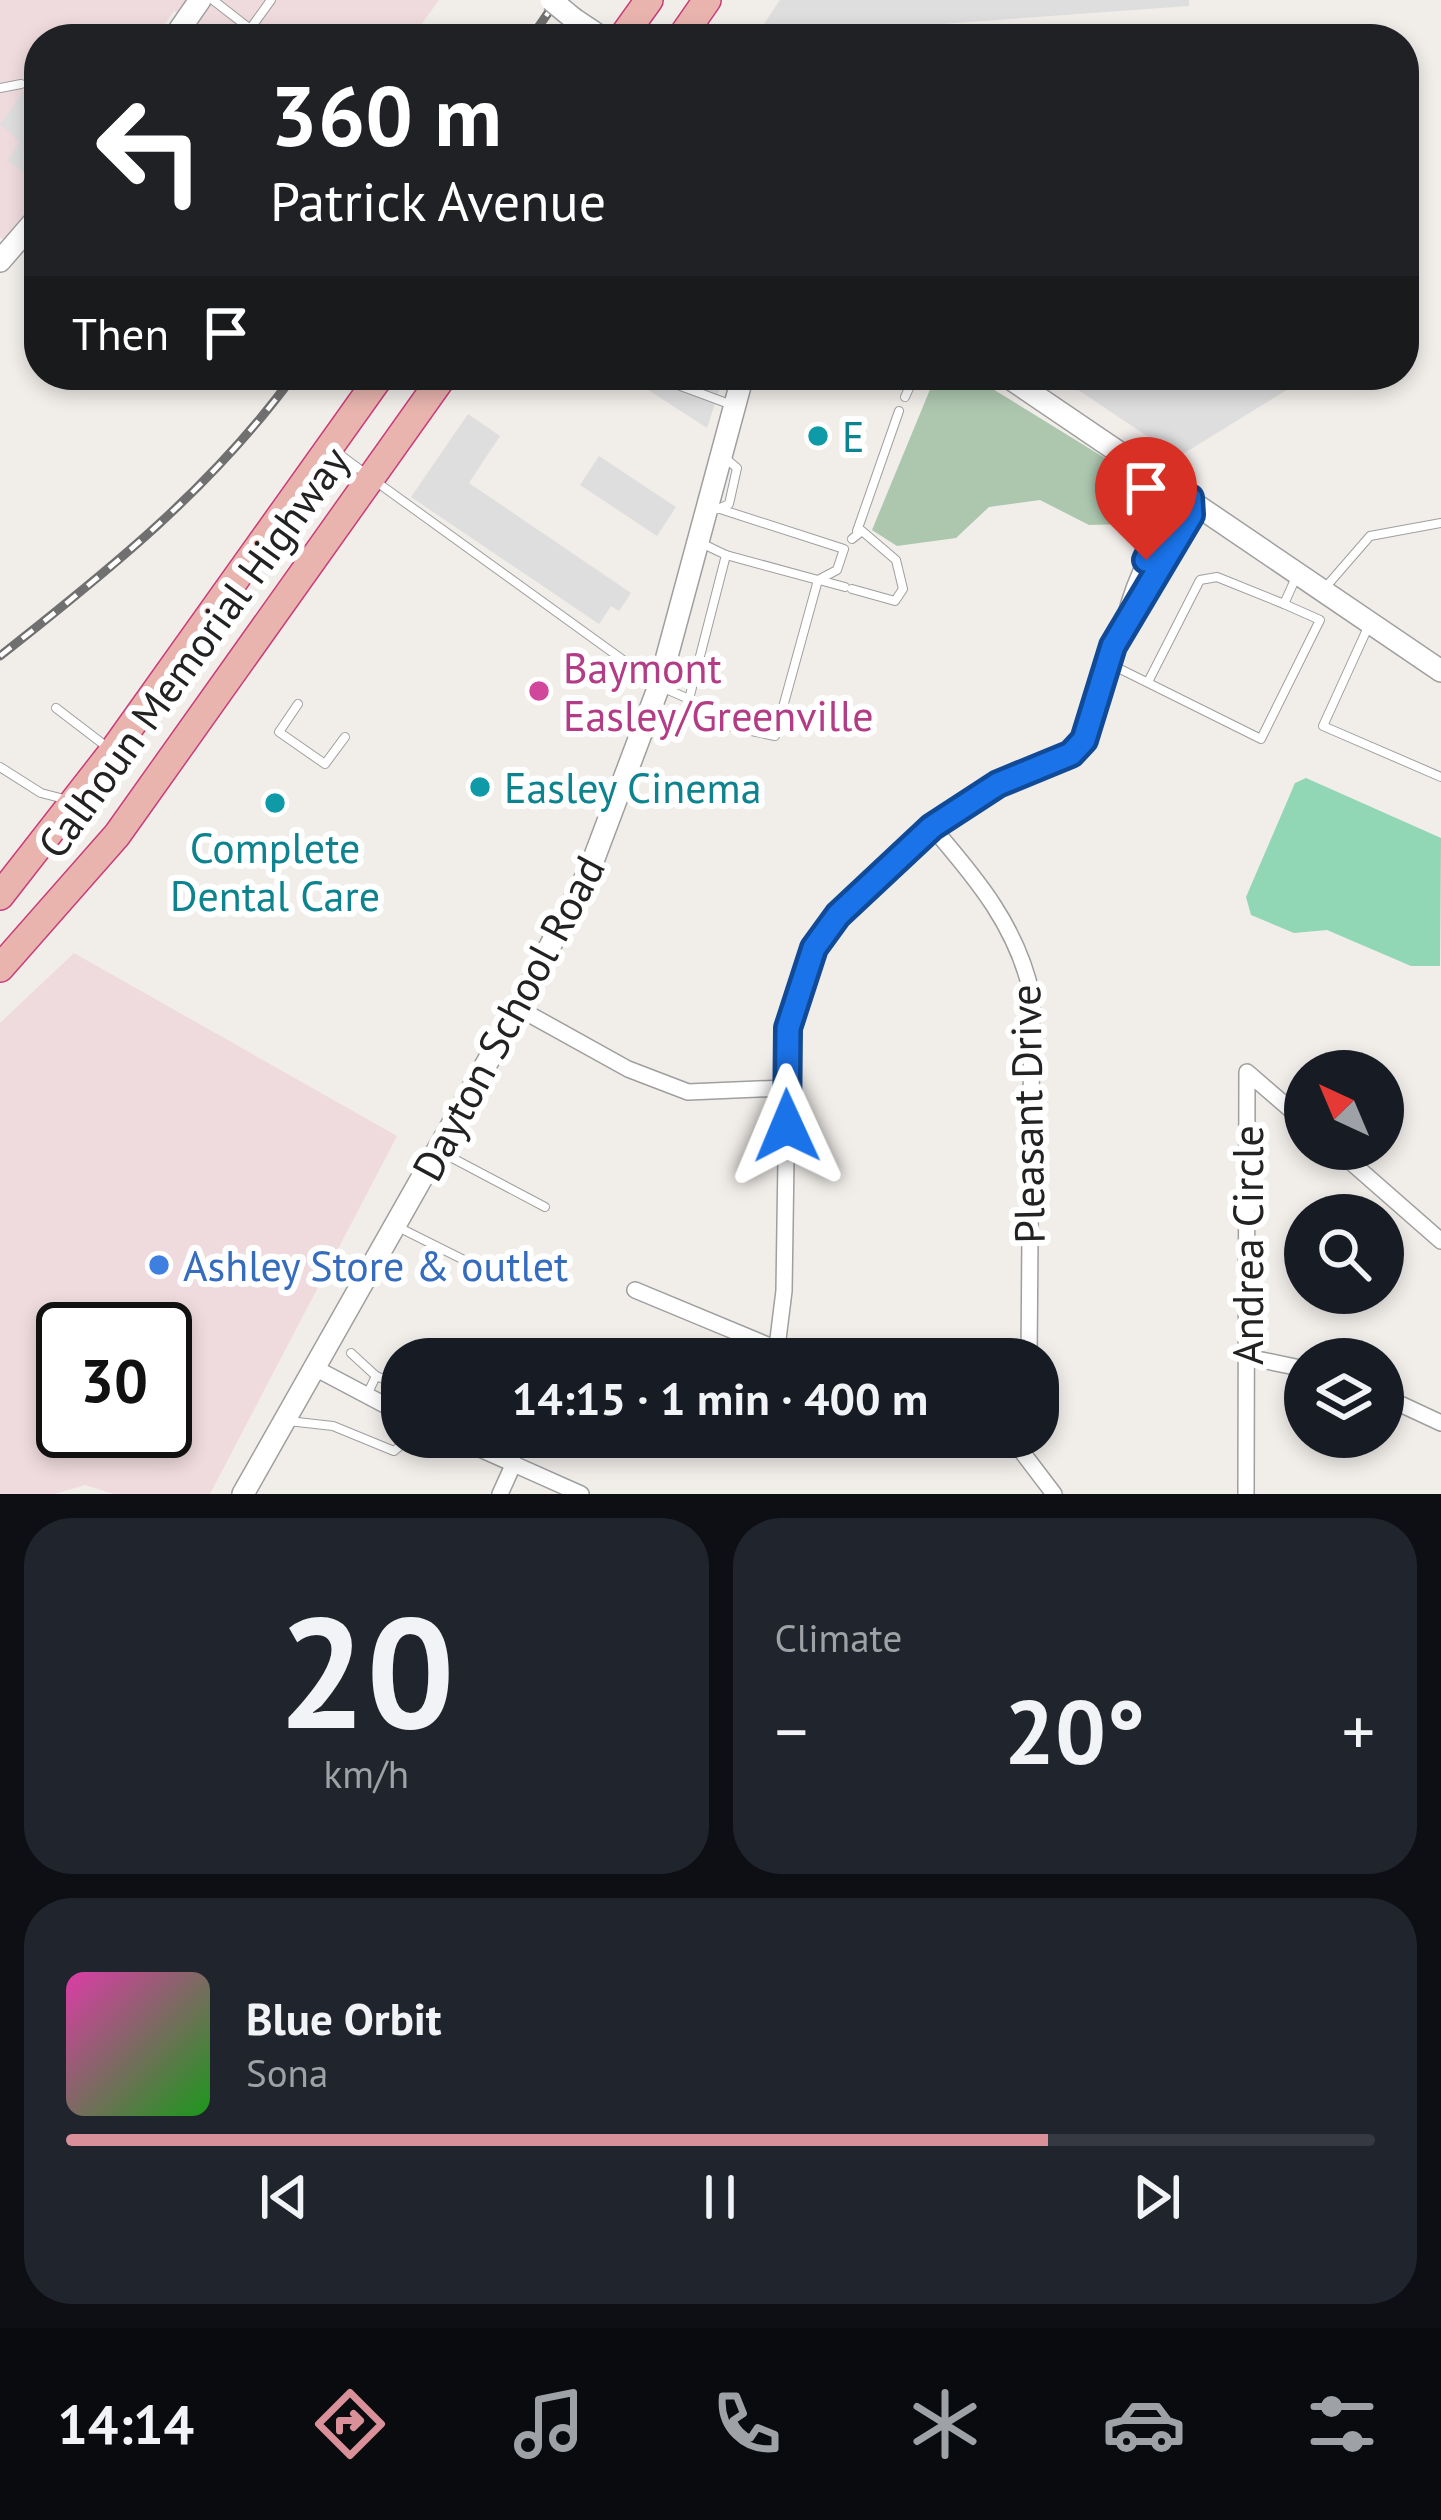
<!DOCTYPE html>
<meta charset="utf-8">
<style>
body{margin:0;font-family:"PT Sans",sans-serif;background:#20242c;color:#f1f3f6;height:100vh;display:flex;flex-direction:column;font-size:45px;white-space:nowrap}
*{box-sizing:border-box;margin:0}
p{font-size:39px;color:#9ea1a6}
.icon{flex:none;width:66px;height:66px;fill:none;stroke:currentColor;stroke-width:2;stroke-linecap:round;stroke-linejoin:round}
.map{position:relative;height:1494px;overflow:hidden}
.panel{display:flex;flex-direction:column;gap:24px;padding:24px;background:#0d0f14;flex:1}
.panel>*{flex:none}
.top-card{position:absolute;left:24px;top:24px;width:1395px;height:366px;border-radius:48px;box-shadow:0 6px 18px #0003;background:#202124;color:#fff;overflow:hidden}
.needle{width:78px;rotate:316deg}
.tools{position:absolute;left:1284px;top:1050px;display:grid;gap:24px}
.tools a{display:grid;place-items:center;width:120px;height:120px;border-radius:50%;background:#171b24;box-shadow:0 6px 18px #0003;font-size:60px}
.speed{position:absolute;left:36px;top:1302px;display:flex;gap:24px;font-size:60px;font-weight:700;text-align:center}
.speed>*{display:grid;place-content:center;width:156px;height:156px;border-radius:50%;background:#171b24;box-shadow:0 6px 18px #0003;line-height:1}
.speed .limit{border:6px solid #111;border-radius:18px;background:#fff;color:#111}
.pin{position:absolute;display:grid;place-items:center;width:102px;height:102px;color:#fff;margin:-123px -51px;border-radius:50% 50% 50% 0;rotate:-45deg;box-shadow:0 0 12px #0007}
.pin .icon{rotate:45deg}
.me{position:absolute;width:132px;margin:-66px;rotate:359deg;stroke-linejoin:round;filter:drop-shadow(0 0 9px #0008)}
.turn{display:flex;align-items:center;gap:42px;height:252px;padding:0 48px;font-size:54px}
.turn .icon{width:156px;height:156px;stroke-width:2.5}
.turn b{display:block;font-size:84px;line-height:102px}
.then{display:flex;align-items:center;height:114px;padding:0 48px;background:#0003;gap:24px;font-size:45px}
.big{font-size:90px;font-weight:700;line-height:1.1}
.panel .widget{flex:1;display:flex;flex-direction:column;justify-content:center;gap:18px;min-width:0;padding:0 42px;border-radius:48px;background:#20242c}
.panel .dial{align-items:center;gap:0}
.dial b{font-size:156px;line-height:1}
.song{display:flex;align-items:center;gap:36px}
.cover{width:144px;height:144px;border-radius:18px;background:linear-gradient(135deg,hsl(320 70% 55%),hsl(120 70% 35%))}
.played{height:12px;border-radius:6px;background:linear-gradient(90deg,#da9098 75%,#363941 75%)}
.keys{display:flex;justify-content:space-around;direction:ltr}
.heat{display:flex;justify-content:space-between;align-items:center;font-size:66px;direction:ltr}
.panel .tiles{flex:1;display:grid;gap:24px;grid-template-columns:1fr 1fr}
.widget:last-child{grid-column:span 2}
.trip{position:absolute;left:381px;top:1338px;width:678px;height:120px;border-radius:48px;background:#171b24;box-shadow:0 6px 18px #0003;font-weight:700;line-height:120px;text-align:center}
.menu{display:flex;height:192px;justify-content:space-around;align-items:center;background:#090b0e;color:#9ea1a6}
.menu .icon{width:84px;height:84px}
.menu .selected{color:#da9098}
.menu b{font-size:54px;color:#f1f3f6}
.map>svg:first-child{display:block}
.commercial{fill:#efdbdd;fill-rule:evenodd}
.cemetery{fill:#adc7af}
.pitch{fill:#91d6b5}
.parking{fill:#dedede}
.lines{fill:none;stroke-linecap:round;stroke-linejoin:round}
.service-casing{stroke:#9f9f9f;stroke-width:10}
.minor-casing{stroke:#9f9f9f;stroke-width:18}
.tertiary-casing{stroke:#9f9f9f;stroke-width:24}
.trunk-casing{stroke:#c93d7a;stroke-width:30}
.service{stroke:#fff;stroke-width:8}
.minor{stroke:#fff;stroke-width:15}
.tertiary{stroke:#fff;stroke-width:21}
.trunk{stroke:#e9b4ae;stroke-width:27}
.rail-casing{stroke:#707070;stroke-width:9}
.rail{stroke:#fff;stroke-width:4.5;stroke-dasharray:14;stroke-linecap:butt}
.tertiary-bridge-casing{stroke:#9f9f9f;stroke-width:24;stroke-linecap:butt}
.tertiary-bridge{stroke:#fff;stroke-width:21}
.route-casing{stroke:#114b97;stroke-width:30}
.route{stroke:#1a73e8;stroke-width:21}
.culture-dot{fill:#0f9aa8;stroke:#fff;stroke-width:4.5}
.hotel-dot{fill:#d1479c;stroke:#fff;stroke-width:4.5}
.shop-dot{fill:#3f7fe0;stroke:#fff;stroke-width:4.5}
.labels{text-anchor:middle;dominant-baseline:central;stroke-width:12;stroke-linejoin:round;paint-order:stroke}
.culture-label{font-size:42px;fill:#0d838f;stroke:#fff;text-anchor:start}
.street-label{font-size:42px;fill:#222;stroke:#fff}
.hotel-label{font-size:42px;fill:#b23c85;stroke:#fff;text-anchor:start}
.shop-label{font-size:42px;fill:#366cbe;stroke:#fff;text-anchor:start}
</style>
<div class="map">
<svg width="1441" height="1494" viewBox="0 0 1441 1494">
<rect width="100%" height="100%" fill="#f1eeea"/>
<!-- commercial -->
<g class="commercial">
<path d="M0 0H439L411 39H210L174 11 154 39H39V201L8 244 0 237Z"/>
<path d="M74 953 397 1136 210 1494H114L85 1485 55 1494H0V1023ZM63 1329H165V1431H63Z"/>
</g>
<!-- cemetery -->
<path class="cemetery" d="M936 375H970L1173 500 1128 524 1089 525 1040 500 989 507 956 538 897 546 872 530Z"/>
<!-- pitch -->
<path class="pitch" d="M1306 778 1441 838 1440 966H1411L1327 930 1294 933 1251 915 1246 897 1295 783Z"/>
<!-- parking -->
<g class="parking">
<path d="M780 0H1189V6L873 29 842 39H754Z"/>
<path d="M39 70V160L28 175 7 161 20 142 0 124Z"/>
<path d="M625 375H724L707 428Z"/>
<path d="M1077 375H1311L1178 457 1071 385Z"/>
<path d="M468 414 500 436 469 483 631 593 619 611 611 606 599 624 411 497Z"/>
<path d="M599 456 676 507 657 536 580 485Z"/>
</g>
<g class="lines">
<!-- service casing -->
<g class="service-casing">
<g id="service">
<path d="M213 0 263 39"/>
<path d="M250 29 271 0"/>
<path d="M0 88 21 84"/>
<path d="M651 375 732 405"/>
<path d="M905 397 915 375"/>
<path d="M335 451 366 474"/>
<path d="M378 483 659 686 689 699 726 555 699 542"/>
<path d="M718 509 729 504 737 468 724 457"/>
<path d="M720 509 844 549 837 570 818 580"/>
<path d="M857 531 899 411"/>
<path d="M852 539 862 531 896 560 903 589 895 601 852 589"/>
<path d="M819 580 845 587"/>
<path d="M1324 589 1370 536 1441 523"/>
<path d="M1369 625 1323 726 1441 777"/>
<path d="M1108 663 1261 739 1320 620 1284 604 1297 575"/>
<path d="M1148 682 1200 580 1217 577 1284 604"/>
<path d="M689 699 698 720 775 736 818 580 726 555"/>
<path d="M298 704 279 732 325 764 345 737"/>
<path d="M56 708 107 747"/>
<path d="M0 767 41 793 68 800"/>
<path d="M439 1151 545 1207"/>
<path d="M398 1227 504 1280"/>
<path d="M351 1353 376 1376"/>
<path d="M366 1397 376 1376 402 1386"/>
<path d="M288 1421 333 1426 394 1451 411 1437"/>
</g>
</g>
<!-- minor casing -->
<g class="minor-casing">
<g id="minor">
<path d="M1124 621C1136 573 1156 534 1190 498"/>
<path d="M932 827C977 879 1018 928 1032 996L1029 1359"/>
<path d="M518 1008 628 1069 688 1092 784 1088"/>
<path d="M1336 1149 1441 1241"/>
<path d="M635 1290 801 1359"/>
<path d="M777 1347 784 1291 788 1027 815 948 838 915 932 827 998 784 1071 755 1084 740 1113 646 1191 515 1190 498"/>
<path d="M1247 1357 1305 1369"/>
<path d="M315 1368 402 1414"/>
<path d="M1383 1396 1441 1423"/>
<path d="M453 1437 581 1494"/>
<path d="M973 1437 1007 1448 1017 1440"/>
<path d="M1016 1444 1054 1494"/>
<path d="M500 1494 514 1463"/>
<path d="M1246 1494 1247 1072 1305 1122"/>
</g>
</g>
<!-- tertiary casing -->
<g class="tertiary-casing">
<g id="tertiary">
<path d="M574 19 604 39"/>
<path d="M173 39 200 0"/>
<path d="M0 261 39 216"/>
<path d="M1005 375 1441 671"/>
<path d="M243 1494 518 1008 590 869 659 686 743 375"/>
</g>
</g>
<!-- trunk casing -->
<g class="trunk-casing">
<g id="trunk">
<path d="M621 39 649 0"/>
<path d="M680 39 707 0"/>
<path d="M0 896 113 751 381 375"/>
<path d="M0 968 117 835 444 375"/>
</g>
</g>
<!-- service -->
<use href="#service" class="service"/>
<!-- minor -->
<use href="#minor" class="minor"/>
<!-- tertiary -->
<use href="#tertiary" class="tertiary"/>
<!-- trunk -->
<use href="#trunk" class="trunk"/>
<!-- rail casing -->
<g class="rail-casing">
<g id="rail">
<path d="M530 39 557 0"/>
<path d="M0 656C108 571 213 487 294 375"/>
</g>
</g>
<!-- rail -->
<use href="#rail" class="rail"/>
<!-- tertiary-bridge casing -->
<g class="tertiary-bridge-casing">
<path id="tertiary-bridge" d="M551 0 574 19"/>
</g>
<!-- tertiary-bridge -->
<use href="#tertiary-bridge" class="tertiary-bridge"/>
</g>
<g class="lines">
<!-- route casing -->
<g class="route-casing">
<path id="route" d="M787 1126 788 1028 814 948 838 915 932 827 998 784 1071 754 1084 740 1113 646 1191 515 1190 498 1159 533 1146 560"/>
</g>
<!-- route -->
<use href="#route" class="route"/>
</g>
<!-- markers -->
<g class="culture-dot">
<circle cx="818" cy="436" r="12"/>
<circle cx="480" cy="787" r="12"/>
<circle cx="275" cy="803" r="12"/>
</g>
<circle class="hotel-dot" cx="539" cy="691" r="12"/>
<circle class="shop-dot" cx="159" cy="1265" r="12"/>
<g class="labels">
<!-- culture labels -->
<g class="culture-label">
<text x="842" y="436">E</text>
<text x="504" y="787">Easley Cinema</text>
<text x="275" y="847" text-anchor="middle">Complete<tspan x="275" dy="48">Dental Care</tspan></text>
</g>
<!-- street labels -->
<g class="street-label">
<text transform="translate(193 652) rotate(-54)">Calhoun Memorial Highway</text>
<text transform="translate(508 1018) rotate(-62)">Dayton School Road</text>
<text transform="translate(1027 1114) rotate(-91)">Pleasant Drive</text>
<text transform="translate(1247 1245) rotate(-90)">Andrea Circle</text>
</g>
<!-- hotel labels -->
<g class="hotel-label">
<text x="563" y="667">Baymont<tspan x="563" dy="48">Easley/Greenville</tspan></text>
</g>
<!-- shop labels -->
<g class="shop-label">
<text x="183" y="1265">Ashley Store &amp; outlet</text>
</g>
</g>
</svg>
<div class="tools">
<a><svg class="needle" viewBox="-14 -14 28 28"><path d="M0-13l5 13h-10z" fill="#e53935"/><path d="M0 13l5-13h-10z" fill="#9ea1a6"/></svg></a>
<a><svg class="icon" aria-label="search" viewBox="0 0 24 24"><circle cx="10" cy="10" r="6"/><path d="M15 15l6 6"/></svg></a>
<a><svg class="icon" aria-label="layers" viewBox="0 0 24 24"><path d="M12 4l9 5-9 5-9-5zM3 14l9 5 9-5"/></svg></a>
</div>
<div class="speed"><div class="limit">30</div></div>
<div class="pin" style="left:1146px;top:560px;background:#d93025"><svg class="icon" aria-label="arrive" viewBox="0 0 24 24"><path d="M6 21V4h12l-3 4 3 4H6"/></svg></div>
<svg class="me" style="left:787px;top:1126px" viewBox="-20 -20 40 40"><path d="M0-17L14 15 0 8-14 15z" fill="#1a73e8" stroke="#fff" stroke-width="4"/></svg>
<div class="trip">14:15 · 1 min · 400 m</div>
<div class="top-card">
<div class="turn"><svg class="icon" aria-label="left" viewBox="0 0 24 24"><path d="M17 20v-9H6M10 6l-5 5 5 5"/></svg><div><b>360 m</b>Patrick Avenue</div></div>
<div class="then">Then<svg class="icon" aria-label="arrive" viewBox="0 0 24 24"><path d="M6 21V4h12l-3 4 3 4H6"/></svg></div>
</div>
</div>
<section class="panel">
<div class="tiles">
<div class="widget dial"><b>20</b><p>km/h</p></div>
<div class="widget"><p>Climate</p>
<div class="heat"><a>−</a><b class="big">20°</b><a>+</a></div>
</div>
<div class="widget">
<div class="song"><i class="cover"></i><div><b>Blue Orbit</b><p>Sona</p></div></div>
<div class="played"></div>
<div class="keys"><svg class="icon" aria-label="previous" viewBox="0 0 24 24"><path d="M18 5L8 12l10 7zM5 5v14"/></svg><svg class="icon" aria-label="pause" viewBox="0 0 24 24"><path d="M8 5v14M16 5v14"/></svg><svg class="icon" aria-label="next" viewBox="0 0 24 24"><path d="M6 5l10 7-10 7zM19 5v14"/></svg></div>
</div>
</div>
</section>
<nav class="menu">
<b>14:14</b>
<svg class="icon selected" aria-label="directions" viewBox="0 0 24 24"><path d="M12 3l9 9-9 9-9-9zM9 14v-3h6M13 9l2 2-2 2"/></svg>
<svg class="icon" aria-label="music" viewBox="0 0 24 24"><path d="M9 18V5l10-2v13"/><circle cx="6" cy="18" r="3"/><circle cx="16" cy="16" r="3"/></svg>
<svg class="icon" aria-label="phone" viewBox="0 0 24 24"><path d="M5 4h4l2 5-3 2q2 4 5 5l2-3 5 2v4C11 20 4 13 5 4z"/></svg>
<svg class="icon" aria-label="climate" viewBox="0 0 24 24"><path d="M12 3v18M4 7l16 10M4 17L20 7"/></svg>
<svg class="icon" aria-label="car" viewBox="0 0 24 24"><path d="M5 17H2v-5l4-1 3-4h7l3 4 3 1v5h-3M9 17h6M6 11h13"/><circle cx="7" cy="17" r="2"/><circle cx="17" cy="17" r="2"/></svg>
<svg class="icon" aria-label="filters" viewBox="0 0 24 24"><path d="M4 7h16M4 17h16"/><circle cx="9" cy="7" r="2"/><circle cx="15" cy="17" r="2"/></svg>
</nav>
